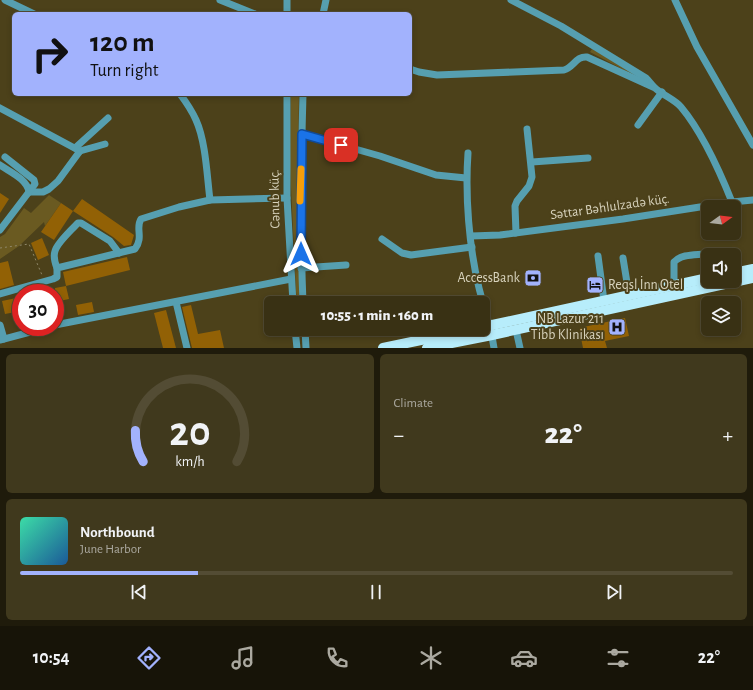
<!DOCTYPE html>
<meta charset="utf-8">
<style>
body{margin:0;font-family:"Alegreya Sans",sans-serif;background:#40391d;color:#f1f3f6;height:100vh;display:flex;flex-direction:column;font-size:15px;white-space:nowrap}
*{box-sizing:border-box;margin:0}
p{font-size:13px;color:#aba9a0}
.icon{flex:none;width:22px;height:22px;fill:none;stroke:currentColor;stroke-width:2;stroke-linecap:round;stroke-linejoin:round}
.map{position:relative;height:348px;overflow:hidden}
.drawer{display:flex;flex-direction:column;gap:6px;padding:6px;background:#1f1b0b;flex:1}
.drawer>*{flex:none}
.banner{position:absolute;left:12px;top:12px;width:400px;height:84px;border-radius:6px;box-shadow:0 2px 6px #0003,0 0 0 1px #534c34;background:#a2b2fd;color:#111;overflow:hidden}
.needle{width:26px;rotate:75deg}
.tools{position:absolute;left:701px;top:200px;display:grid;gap:8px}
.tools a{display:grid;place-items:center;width:40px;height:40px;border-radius:6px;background:#393114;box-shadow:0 2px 6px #0003,0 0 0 1px #534c34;font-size:20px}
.speed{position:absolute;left:12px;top:284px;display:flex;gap:8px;font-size:20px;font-weight:700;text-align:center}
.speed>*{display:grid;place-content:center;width:52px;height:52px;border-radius:50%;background:#393114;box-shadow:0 2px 6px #0003,0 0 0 1px #534c34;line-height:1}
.speed .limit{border:6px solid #d22;background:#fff;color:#111}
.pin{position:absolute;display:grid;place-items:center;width:34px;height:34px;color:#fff;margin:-17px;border-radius:8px;box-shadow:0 2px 6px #0006}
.me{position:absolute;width:44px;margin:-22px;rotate:0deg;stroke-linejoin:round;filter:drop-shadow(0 0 3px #0008)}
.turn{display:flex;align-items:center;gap:14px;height:84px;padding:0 12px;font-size:18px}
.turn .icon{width:52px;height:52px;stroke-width:2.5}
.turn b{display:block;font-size:28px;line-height:34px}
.big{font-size:30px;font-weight:800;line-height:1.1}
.drawer .widget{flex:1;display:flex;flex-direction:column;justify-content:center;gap:6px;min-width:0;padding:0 14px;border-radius:6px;background:#40391d}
.drawer .dial{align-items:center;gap:0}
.dial svg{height:104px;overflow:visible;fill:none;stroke:#534c34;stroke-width:7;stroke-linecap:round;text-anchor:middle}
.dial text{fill:#f1f3f6;stroke:none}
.song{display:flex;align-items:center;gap:12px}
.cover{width:48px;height:48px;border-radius:6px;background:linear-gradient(135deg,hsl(160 70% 55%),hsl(210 70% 35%))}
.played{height:4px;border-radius:2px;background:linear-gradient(90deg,#a2b2fd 25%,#534c34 25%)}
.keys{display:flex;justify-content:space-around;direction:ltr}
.heat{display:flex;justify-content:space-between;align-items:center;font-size:22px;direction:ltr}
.drawer .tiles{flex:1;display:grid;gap:6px;grid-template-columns:1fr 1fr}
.widget:last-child{grid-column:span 2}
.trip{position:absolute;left:264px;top:296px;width:226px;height:40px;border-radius:6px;background:#393114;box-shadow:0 2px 6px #0003,0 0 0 1px #534c34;font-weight:800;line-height:40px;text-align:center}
.dock{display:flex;height:64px;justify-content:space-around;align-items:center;background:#171408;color:#aba9a0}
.dock .icon{width:28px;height:28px}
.dock .selected{color:#a2b2fd}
.dock b{font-size:18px;color:#f1f3f6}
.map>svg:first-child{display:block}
.green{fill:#6a5a21}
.building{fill:#926105}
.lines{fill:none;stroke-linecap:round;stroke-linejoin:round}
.path{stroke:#8f8768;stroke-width:1;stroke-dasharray:2 3;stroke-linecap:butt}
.minor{stroke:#569fb0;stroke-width:7}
.major{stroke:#b7edfb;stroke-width:10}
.route-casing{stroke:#114b97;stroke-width:10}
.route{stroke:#1a73e8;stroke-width:7}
.slow{stroke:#f59e0b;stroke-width:7}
.labels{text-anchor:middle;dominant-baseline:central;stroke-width:4;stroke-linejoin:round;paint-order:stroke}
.street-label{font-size:14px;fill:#d7d2bc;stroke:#4c411a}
.poi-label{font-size:14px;fill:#d7d2bc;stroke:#4c411a;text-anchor:end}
</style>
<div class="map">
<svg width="753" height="348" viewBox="0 0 753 348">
<rect width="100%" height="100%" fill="#4c411a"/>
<!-- green -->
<g class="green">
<path d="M592 49 646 80 645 81 590 52Z"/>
<path d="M291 94H299L297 198 300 303H297L296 291 290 167Z"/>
<path d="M49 195 61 203 45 226 44 222 19 246 0 259V237L5 234 24 208 31 213Z"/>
</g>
<!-- building -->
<g class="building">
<path d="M0 193 9 199 0 213Z"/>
<path d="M82 199 134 235 131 245 124 246 113 237 73 211Z"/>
<path d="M61 203 73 211 54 240 41 232Z"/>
<path d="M42 238 49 255 38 260 31 243Z"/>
<path d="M127 257 130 270 66 286 63 272Z"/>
<path d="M8 261 14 285 0 289V263Z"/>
<path d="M66 286 69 299 55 302V288Z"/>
<path d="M21 297V311L5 314 2 301Z"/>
<path d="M92 302 94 312 78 315 76 305Z"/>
<path d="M191 305 198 334 220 330 224 348H192L182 307Z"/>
<path d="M166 310 176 348H163L154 313Z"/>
<path d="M625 318 629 336 605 341 607 348H583L579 328Z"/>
</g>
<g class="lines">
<!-- path -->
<path class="path" d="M0 248 29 244 42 275"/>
<!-- minor -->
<g class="minor">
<path d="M5 0 34 14"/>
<path d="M220 0 255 14"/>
<path d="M511 0 561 26 646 78C649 81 651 84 654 87 662 95 674 99 681 107 702 132 720 172 732 202"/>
<path d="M675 0 697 47 753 145"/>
<path d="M287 14V0"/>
<path d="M323 14 326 0"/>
<path d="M410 69 419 72 437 75 564 70C574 67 576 56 587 57L653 87"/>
<path d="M180 94C186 102 192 111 196 120 206 142 207 177 210 200"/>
<path d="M287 94V198L293 303"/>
<path d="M0 108 80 151"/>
<path d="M638 125 662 92"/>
<path d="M302 134 380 156 436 175 466 178"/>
<path d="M75 148 108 118"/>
<path d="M468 153C465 196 469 247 479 288 484 308 491 327 494 348"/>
<path d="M532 162 588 158"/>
<path d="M0 165C10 172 27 179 29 192"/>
<path d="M29 192H43L49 189 58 181 80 151 105 144"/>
<path d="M0 230 35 184 34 180 5 157"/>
<path d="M516 233 515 206 517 201 529 186 532 177 527 129"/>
<path d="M471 236 500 235 623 219 732 202 753 200"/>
<path d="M382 239 402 253 411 255 472 247"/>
<path d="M598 256 604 301"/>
<path d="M623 258 629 295"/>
<path d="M57 268C55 263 53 257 55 251 57 243 71 230 78 223H81L110 241 119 253"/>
<path d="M301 268 346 265"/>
<path d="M674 286V262C681 254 695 255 704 254"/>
<path d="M0 294 53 279 57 277V268L135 249C144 237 135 228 141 219L179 207 210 200 287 198"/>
<path d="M176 302 187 348"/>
<path d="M303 303C300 233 301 164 303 94"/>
<path d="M0 325 4 339"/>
<path d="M55 325 291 279"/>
<path d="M295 329 297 348"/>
<path d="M305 329 306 348"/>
<path d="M516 330 520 348"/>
<path d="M0 340 49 327"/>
</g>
<!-- major -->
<g class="major">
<path d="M734 273 753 269"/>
<path d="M483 327 708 278"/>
<path d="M383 348 474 329"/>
<path d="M427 348 492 335 753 278"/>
</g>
</g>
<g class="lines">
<!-- route casing -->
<g class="route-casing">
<path id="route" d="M301 254 302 134 341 145"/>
</g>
<!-- route -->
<use href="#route" class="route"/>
<!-- slow -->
<path class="slow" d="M300 201 301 169"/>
</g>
<!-- icons -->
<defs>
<g id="bank-square" transform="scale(0.9)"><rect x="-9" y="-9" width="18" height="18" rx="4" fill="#a2b2fd" stroke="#4c411a"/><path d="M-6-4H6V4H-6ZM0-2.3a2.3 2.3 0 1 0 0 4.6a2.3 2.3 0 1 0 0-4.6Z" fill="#111"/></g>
<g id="hotel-square" transform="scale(0.9)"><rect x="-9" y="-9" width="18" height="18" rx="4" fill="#a2b2fd" stroke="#4c411a"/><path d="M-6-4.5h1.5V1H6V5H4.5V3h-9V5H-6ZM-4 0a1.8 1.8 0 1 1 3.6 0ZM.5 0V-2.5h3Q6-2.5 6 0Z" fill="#111"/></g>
<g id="hospital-square" transform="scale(0.9)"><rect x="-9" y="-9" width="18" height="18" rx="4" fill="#a2b2fd" stroke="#4c411a"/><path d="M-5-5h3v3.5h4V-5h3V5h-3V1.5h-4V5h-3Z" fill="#111"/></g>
</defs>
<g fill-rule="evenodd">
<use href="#bank-square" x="533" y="278"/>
<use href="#hotel-square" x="595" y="285"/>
<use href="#hospital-square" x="617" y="327"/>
</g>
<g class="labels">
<!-- street labels -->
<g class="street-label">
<text transform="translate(275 199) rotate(-91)">Cənub küç.</text>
<text transform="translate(610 207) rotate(-8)">Səttar Bəhlulzadə küç.</text>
</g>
<!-- poi labels -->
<g class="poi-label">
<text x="520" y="278">AccessBank</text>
<text x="608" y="285" text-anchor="start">Reqsl İnn Otel</text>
<text x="604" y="319">NB Lazur 211<tspan x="604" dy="16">Tibb Klinikası</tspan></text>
</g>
</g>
</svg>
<div class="tools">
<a><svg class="needle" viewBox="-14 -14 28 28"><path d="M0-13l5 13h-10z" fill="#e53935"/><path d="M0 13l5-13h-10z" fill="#aba9a0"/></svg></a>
<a><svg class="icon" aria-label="sound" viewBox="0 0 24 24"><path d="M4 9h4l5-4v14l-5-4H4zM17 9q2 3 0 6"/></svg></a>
<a><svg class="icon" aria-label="layers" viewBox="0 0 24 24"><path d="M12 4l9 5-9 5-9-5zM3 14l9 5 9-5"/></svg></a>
</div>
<div class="speed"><div class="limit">30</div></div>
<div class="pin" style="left:341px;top:145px;background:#d93025"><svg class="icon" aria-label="arrive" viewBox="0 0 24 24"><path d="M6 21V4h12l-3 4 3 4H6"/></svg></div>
<svg class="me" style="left:301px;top:254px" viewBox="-20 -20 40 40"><path d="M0-17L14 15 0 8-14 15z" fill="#1a73e8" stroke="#fff" stroke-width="4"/></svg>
<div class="trip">10:55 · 1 min · 160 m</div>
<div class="banner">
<div class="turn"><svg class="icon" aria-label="right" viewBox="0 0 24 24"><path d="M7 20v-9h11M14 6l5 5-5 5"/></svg><div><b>120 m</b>Turn right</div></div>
</div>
</div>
<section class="drawer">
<div class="tiles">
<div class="widget dial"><svg viewBox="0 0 100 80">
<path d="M14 69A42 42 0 1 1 86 69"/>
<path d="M14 69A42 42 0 0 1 8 45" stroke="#a2b2fd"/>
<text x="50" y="56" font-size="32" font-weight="700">20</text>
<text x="50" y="72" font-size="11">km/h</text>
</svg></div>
<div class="widget"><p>Climate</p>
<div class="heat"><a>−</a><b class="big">22°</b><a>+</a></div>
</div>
<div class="widget">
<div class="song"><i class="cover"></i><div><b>Northbound</b><p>June Harbor</p></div></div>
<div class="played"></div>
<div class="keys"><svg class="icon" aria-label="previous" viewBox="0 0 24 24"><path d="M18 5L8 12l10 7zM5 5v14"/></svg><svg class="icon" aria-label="pause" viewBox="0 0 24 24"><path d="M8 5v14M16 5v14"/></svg><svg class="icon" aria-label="next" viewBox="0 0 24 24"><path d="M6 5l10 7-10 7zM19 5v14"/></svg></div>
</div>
</div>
</section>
<nav class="dock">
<b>10:54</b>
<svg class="icon selected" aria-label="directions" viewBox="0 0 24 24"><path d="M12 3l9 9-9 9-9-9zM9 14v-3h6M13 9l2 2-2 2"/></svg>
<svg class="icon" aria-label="music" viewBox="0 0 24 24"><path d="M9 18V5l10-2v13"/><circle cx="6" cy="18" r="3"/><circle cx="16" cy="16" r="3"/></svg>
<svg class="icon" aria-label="phone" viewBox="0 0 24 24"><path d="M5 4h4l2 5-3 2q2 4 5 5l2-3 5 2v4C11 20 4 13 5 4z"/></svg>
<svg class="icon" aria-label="climate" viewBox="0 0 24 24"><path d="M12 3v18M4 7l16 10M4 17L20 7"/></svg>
<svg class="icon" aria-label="car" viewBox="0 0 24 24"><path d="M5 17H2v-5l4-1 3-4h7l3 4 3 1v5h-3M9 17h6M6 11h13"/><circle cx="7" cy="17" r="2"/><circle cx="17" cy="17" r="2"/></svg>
<svg class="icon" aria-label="filters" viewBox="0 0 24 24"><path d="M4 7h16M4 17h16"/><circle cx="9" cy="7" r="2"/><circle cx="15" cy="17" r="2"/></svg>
<b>22°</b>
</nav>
